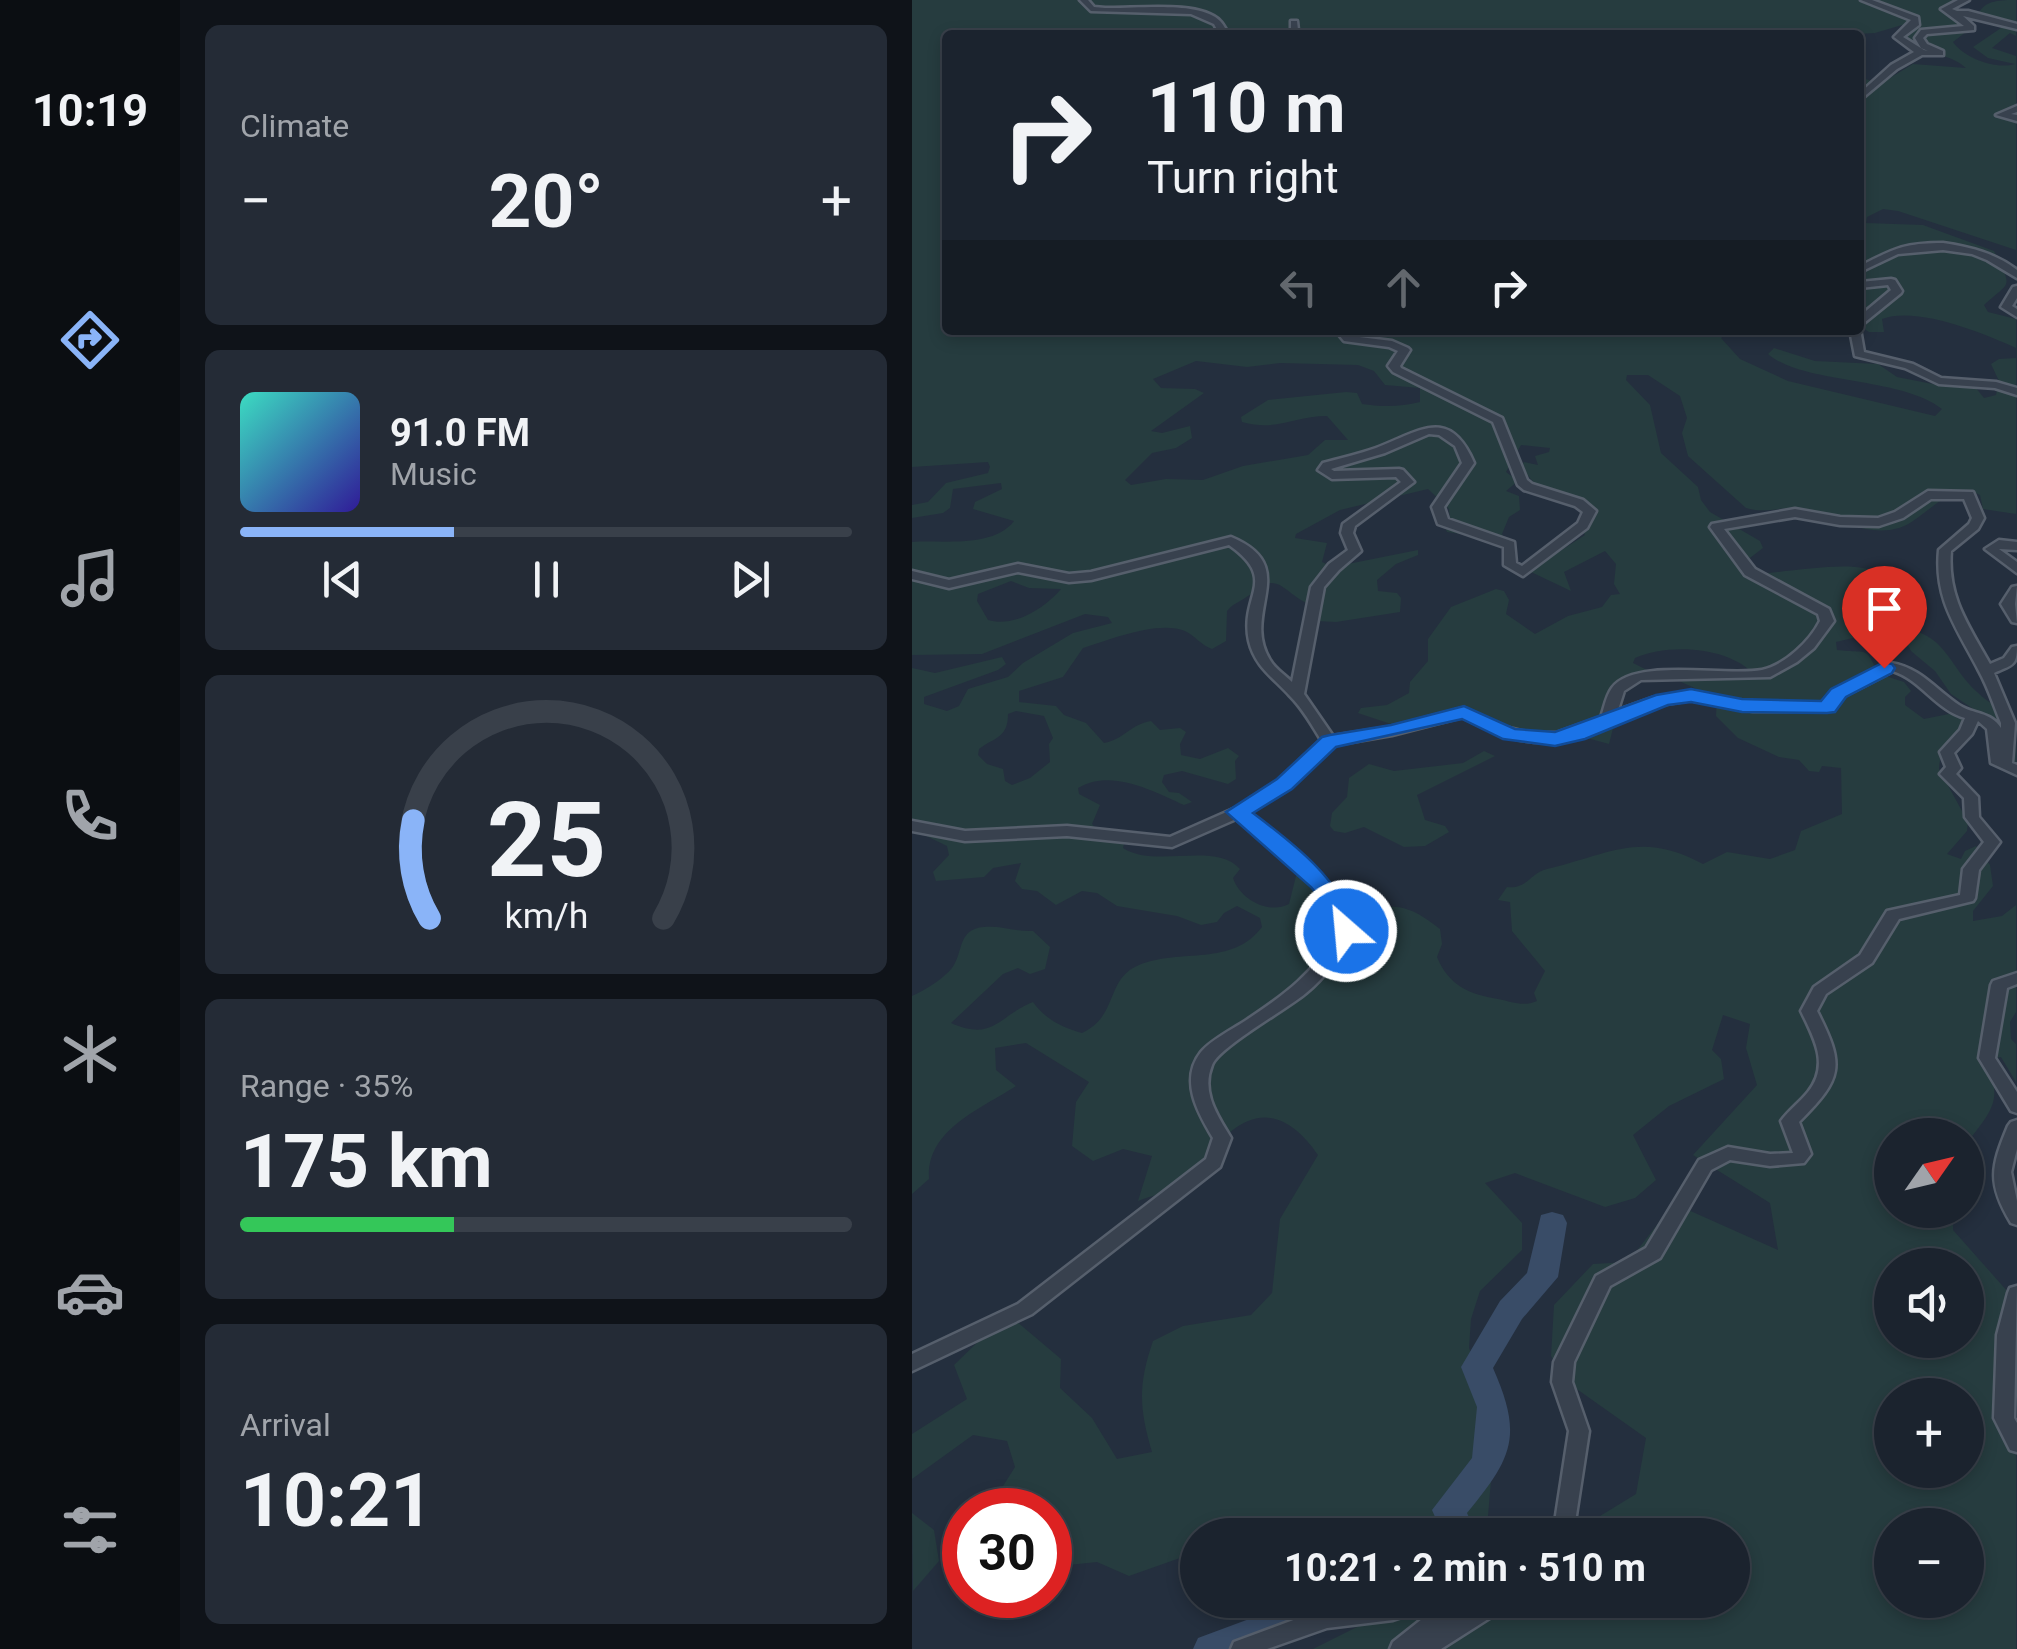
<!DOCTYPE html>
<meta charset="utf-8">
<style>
body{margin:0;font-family:Roboto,sans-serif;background:#242b36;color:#f1f3f6;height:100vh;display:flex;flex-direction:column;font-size:38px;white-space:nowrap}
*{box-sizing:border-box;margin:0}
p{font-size:32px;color:#a0a4aa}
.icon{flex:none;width:55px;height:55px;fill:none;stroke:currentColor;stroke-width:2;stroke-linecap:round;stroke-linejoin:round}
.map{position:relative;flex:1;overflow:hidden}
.side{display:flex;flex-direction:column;gap:25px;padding:25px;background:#0f1319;width:732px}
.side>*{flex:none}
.top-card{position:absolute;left:30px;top:30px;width:922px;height:305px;border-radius:10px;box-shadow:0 5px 15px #0003,0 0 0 2px #39404a;background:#1b232e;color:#f1f3f6;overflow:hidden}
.needle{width:65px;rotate:56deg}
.fabs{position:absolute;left:962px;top:1118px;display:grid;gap:20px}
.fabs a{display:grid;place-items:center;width:110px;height:110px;border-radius:50%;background:#1b232e;box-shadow:0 5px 15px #0003,0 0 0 2px #39404a;font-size:50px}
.speed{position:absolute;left:30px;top:1488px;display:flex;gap:20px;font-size:50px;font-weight:700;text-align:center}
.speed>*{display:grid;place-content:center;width:130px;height:130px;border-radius:50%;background:#1b232e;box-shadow:0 5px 15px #0003,0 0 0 2px #39404a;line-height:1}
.speed .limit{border:15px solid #d22;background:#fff;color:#111}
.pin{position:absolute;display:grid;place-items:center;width:85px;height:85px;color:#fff;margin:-102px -42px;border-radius:50% 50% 50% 0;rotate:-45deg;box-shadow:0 0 10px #0007}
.pin .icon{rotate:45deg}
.me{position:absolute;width:110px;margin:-55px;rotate:333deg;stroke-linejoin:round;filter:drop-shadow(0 0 8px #0008)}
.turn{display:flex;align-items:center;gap:35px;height:210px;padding:0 40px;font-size:45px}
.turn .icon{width:130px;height:130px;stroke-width:2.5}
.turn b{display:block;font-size:70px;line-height:85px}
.lanes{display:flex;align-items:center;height:95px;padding:0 40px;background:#0003;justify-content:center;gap:50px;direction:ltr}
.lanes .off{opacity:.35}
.big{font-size:75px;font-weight:700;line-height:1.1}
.side .card{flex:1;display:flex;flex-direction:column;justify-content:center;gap:15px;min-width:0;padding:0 35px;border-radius:15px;background:#242b36}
.side .dial{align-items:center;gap:0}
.dial svg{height:260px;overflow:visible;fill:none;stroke:#39404a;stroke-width:7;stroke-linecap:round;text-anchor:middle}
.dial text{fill:#f1f3f6;stroke:none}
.song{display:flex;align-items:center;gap:30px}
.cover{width:120px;height:120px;border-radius:15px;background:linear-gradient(135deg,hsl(170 70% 55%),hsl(250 70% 35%))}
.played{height:10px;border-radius:5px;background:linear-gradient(90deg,#8ab4f8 35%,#39404a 35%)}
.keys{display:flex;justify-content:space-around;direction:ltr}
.heat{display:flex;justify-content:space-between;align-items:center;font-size:55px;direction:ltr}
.charge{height:15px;border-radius:8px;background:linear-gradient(90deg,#34c759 35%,#39404a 0)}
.trip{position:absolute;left:268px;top:1518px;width:570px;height:100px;border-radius:50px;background:#1b232e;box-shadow:0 5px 15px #0003,0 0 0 2px #39404a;font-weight:700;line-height:100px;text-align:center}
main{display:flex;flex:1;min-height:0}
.tab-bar{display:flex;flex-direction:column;width:180px;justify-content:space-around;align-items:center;background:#0b0e12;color:#a0a4aa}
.tab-bar .icon{width:70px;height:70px}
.tab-bar .active{color:#8ab4f8}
.tab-bar b{font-size:45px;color:#f1f3f6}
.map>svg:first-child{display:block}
.green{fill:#263c3f;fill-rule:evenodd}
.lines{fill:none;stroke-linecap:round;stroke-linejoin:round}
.river{fill:#394c67;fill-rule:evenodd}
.street-casing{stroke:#565f6c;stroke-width:5}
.street{fill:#38414e;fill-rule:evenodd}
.route{fill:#1a73e8;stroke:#114b97;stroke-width:2.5}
</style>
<main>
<nav class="tab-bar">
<b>10:19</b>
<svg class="icon active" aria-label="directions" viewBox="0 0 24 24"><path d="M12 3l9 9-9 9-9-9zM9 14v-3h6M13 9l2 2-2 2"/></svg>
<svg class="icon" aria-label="music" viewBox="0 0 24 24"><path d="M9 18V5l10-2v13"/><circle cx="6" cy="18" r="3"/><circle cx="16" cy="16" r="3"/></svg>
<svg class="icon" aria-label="phone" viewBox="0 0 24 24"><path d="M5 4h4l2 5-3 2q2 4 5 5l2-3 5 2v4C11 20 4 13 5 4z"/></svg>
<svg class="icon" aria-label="climate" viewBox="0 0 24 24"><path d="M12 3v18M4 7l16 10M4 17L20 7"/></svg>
<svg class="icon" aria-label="car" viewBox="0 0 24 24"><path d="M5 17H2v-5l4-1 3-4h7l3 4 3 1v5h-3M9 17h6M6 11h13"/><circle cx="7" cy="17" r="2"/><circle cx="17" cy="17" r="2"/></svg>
<svg class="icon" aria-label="filters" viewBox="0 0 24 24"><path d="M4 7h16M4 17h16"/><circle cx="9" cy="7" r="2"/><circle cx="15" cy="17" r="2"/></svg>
</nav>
<section class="side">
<div class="card"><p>Climate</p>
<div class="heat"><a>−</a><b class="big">20°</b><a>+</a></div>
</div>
<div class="card">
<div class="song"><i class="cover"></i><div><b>91.0 FM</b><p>Music</p></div></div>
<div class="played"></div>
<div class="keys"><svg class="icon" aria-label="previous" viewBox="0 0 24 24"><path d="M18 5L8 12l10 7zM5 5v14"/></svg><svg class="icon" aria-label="pause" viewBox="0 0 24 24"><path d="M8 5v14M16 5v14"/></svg><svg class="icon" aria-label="next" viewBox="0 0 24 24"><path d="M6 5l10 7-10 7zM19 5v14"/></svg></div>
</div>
<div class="card dial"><svg viewBox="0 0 100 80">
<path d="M14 69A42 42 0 1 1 86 69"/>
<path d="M14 69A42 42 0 0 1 9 39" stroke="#8ab4f8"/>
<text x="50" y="56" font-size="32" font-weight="700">25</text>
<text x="50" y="72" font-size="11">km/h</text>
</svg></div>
<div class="card"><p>Range · 35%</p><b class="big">175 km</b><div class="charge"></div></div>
<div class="card"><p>Arrival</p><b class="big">10:21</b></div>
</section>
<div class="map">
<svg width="1105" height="1649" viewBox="0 0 1105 1649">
<rect width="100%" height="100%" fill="#242f3e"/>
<!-- green -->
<g class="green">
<path d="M0 0H1044L1029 8 1059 28 1041 42C1052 58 1084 70 1103 64L1076 58 1061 47 1089 28 1101 25 1067 13C1073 0 1089 0 1104 0V36L1098 33 1080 48 1104 56V250L986 211 971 209 955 217 954 223 1011 225 1082 251C1101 290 1099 280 1072 305L1076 312 1104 319V348C1071 333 1005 306 970 319L972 332H957L948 326V77L968 84 1001 64 1054 68C1030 46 1004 64 990 25L963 33 927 35H35V330H819L809 338 828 359 876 381 1023 416 1030 409C987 376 892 385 856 354L862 348 903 361 966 364 985 377 1031 386 1060 383 1072 398 1084 395 1087 381 1079 364 1087 359 1104 358V514L1071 509 1068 495C1038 479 1013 520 987 528 953 538 921 515 888 509 870 506 852 514 834 508L776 456 770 433 775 418 768 396 736 375H715L714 380 738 405 749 453 786 487 789 500 798 512 848 541 851 548 830 564 843 574C872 573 941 559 963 572L975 592 967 616 972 623 970 631 924 642 925 650C958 654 952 645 967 674L992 682 999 691 993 697V705L1012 719 1037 714 1051 717C1049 735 1028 740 1027 769L1056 822 1055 831 1035 854 1049 859 1053 851 1064 846 1078 865 1081 886 1061 911V921L1090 916 1104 905V1012L1098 1022 1099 1039 1104 1044V1082L1089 1057 1073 1060C1092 1100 1080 1110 1055 1143V1135H980V1210H1041V1230L1104 1301V1649H401L455 1622 524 1600H820V1535H657L724 1494 734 1438 652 1380 639 1356 642 1305 681 1264 716 1262 748 1221 774 1209 866 1250 858 1203 781 1155 845 1085 834 1048 838 1024 811 1015 800 1050 809 1059 812 1079 757 1106 721 1135 744 1180 723 1198 693 1207 603 1173 573 1183 610 1223V1250L568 1291 559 1319 557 1348 584 1421 576 1516 555 1535H285V1552L217 1576 185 1562 138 1567V1510H76L103 1467 95 1441 61 1435 0 1479V1434L55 1399 42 1365 74 1334 104 1321 149 1359 148 1388 180 1418 205 1459 240 1452C227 1408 226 1385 241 1341L271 1326 339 1315 360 1293 368 1219 406 1155C383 1121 352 1102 316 1134 303 1145 299 1169 285 1179 270 1190 243 1194 226 1201L240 1156 211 1149 181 1161 160 1146 164 1102 177 1082 114 1043 83 1048 84 1070 104 1086C67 1110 14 1130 17 1179L0 1194V996C12 991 31 979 40 968 52 952 45 929 72 927 88 925 104 932 121 931L138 947 133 969 118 974 106 968 91 974 39 1023C82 1042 86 1016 121 1002 133 1019 149 1027 170 1033 207 1016 193 979 227 965 269 948 320 967 350 927L348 918 325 906 312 913 305 922 289 925 265 916 205 906 185 893 170 891 144 905 125 891 110 889 103 881 109 863 81 868 72 877 24 881 21 872 37 855 35 846 0 829V668L23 673 90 657 94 664 86 670 12 697V704L35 711 47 706 56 689 96 677 111 663 161 633 200 623 196 617 173 614 70 654 0 655V542C30 540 82 548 102 521L61 509 63 502 90 489 89 483 41 489 38 508 31 513 0 518V505L16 502 34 483 76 473 78 467 76 462 0 467ZM284 361 335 367 368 363 446 365 462 371 473 385 508 388V402C489 407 469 407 450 404L445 393 434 392 356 400 329 417 330 422C365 432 382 416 415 416L436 440H413L396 455 331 466 291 480 254 479 219 485 213 480 240 453 264 448 280 438 278 426 250 433 239 431 292 393 283 389 249 388 241 379ZM609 445 638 448 637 452 623 456 626 465 612 462 610 466C628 498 642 491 673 501L666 522 673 535 617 571 659 591 652 572 693 551 704 564 702 584 708 594 699 595 690 607 656 616 623 634 594 614 597 600 592 591 584 589 539 607 516 639V661L498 682 497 693 475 705 449 708 446 713 482 725 538 714 579 717 600 729 660 734 697 744 711 689 754 670H735L721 663 723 658C757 643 821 646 846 679L771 676 767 681 805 698 804 716 826 738 867 757 887 760 897 771 907 772 910 766 929 768 930 814 889 831 883 850 858 859 815 852 791 864C729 830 698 854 635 869 618 873 616 889 595 887L586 900 598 902 600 931 633 971 622 993 625 1001C611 1007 601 1002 586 999 557 994 537 986 525 957L530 944 528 929C496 904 486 904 448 910L445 904 436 900C430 914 437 920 419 925 401 911 409 888 395 875L384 876 377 904C356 915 328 899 321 878L328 869C303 841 243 869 211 848L214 836 185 830 180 824 188 805 167 794 166 788C199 768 241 791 272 805L280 802 267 793 257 792 250 782 252 775 270 771 316 784 324 779 323 761 327 756 316 748 288 759 269 755 268 744 274 732 268 728 248 730 239 721C219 724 211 740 192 743L174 723 152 715 144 706 107 702V691L151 677 171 648C197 640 246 620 273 631 283 636 289 645 300 649L314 641 315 611C322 602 333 600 341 592 368 569 372 596 402 606L405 621 424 622 488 612 489 598 485 593 466 591 465 580 484 564 506 555V550L421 567 410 562 415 543 383 538 384 534 428 510 516 489 537 509 538 518 533 527 535 532 570 537 590 547 595 543 590 534 597 517 608 510 607 496 594 491 606 481 594 472ZM99 581 117 588 149 589C133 608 102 628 76 620L65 601 66 594ZM104 711 132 716 141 738 137 744 138 762 118 778 100 785 93 781 91 769 75 764 66 755 67 749C83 737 96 738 96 714ZM980 1265H1055V1340H980ZM980 1395H1055V1470H980ZM980 1525H1055V1600H980Z"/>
<path d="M988 630C1032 629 1037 667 1065 692 1077 704 1092 709 1101 724 1105 735 1104 751 1104 764L1094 753 1078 720 1039 694 1023 671 999 651Z"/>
<path d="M572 751 583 756 505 795 513 820 533 826 537 832 513 846 492 847 452 827 433 833 422 831 418 826 420 813 435 797 437 778 457 764 482 771 551 763Z"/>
<path d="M0 1513 22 1530 27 1561 1 1591Z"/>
</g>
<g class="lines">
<!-- river -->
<g class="river">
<path d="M640 1212 651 1215 655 1223 646 1277 610 1319 581 1368C611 1436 601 1457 555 1513L565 1535H531L520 1510 560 1458 565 1407 549 1367 588 1301 615 1273 629 1215Z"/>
<path d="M388 1600H491L486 1611 473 1615 391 1630 342 1649H281L286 1638Z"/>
</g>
<!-- street casing -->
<g class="street-casing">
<g id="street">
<path d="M168 0H176L182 7 193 8C222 9 288 0 308 21 312 25 314 30 317 35H308L302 24 279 14 179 11Z"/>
<path d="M949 0H960L1006 17 1007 25 991 37 1012 50 1016 51 1009 48 1003 38 1009 30 1052 26 1029 9 1046 0H1057L1040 9 1045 11H1056L1105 24V29L1051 16 1062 26V30L1015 34 1011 38 1015 44 1031 51V55H1010L985 69 948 100V93L979 65 1002 52 982 37 999 20Z"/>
<path d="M379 21H385L386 30 395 35 379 33Z"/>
<path d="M1105 106V112L1099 114 1105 115V121L1084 115Z"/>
<path d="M1031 243C1058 247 1083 253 1105 270V278L1075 260 1060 254 1031 250 986 254 948 272V266C982 249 991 243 1031 243Z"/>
<path d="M979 279 983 280 990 291 989 293 952 323 948 324V316L979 290 976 285 948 288V282Z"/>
<path d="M1105 286V298L1100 306 1105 309V317L1089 307 1101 287Z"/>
<path d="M948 329 952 352 1001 364 1029 378 1084 382 1105 388V395L1083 388 1027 384 993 368 943 356 938 330Z"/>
<path d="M423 330H434L439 336 480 341 496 348 498 350 488 366 489 368 590 418 615 480 620 484 671 500 684 511 675 528 611 576 592 565V547L526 524 520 507 550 463 543 446 527 435 517 434 473 453 419 469 422 471 487 469 491 470 502 482 443 526 441 533 449 551 427 570 412 587 392 694 421 736 479 727 552 708 593 727 618 733H644L689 717C692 709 694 696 700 688 722 657 814 677 850 670 873 665 898 641 908 621L906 614 833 575 798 527 800 524 883 509 928 517 966 518 983 512 1016 491 1061 492 1072 518 1066 529 1039 551C1035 597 1057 626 1078 664L1092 658 1100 647 1105 646C1105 667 1099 665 1082 673L1103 723 1100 763 1105 765V775L1079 763 1075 729 1066 721 1060 734 1042 753 1049 768 1044 774 1066 797 1067 817 1088 842 1067 870 1063 898 1061 901 987 919 960 963 914 994 905 1011C933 1066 931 1078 887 1122L899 1154 892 1163 858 1166 818 1160 799 1170 748 1258 698 1286 662 1362 660 1382 677 1431 661 1535H641L657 1431 640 1382 642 1362 684 1276 734 1248 787 1160 816 1147 858 1154 881 1153 869 1121C877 1110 888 1102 896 1092 918 1065 902 1038 889 1011L902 987 948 955 975 911 1048 895 1051 869 1072 842 1053 817 1052 798 1028 774 1034 767 1028 752 1048 730 1053 718C1024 710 1009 680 981 671L932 696 920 710 915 711H841L778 700 748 705 701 722 699 726C681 727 663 739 644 741 610 746 580 732 550 717L480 735 422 745 378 787 336 813C380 846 423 877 442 931 429 955 415 976 394 993 375 1009 307 1047 300 1065 289 1092 305 1115 319 1138L308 1167 120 1314 0 1371V1354L106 1304 294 1159 301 1138C286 1113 267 1080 289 1052 299 1040 319 1030 333 1021 371 996 404 972 426 931 409 879 366 850 324 819L260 847 155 836 53 841 0 831V821L53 831 155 826 258 837 328 806 368 781 409 740C400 725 391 709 378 696 362 678 343 667 337 641 327 594 368 581 317 545L179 580 157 582 106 572 37 588 0 579V571L37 580 106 564 157 574 179 572 319 537C391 567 328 612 358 660 363 669 373 675 380 682L399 587 417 564 436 550 429 533 431 524 489 482 484 477 420 479 406 470 411 463C429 458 447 454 464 448 507 432 537 405 562 463L532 507 536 519 602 542 604 563 610 566 666 523 671 512 663 506 612 490 606 485 581 422 481 372 476 366 486 351 477 347 432 341ZM1019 499H1052L1060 518 1057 524 1027 550C1022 600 1045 628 1067 671 1076 687 1082 706 1089 723V728C1078 711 1062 715 1047 705 1023 689 1009 668 979 663L922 690 911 703H841L778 692 740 698 706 710 712 691 729 680 858 677 885 662 902 648 922 621 917 609 843 569 812 529 883 517 928 525 967 526 991 518Z"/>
<path d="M1087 540 1105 542V550L1087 549 1105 562V573L1073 549Z"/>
<path d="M1105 586 1103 604 1105 623 1100 622 1089 604 1100 587Z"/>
<path d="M1105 973V984L1095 988 1083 1058 1105 1092V1113L1099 1111 1067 1058 1079 985 1081 981Z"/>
<path d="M1105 1120V1149L1099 1172 1105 1201V1225L1099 1223C1075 1183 1079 1167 1096 1126L1099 1122Z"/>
<path d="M1105 1286 1102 1418 1105 1423V1452L1098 1450 1082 1418 1085 1335 1096 1293 1098 1288Z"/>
<path d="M486 1600H523L520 1607 481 1620 415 1628 355 1649H319L322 1642 403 1612Z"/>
<path d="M534 1600H561L552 1611 569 1600H598L595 1607 529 1649H478L481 1642Z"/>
</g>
</g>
<!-- street -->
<use href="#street" class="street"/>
</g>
<!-- route -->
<path class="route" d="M972 662 980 664 983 668 980 673 934 697 923 712 915 713 830 712 779 702 756 705 673 739 643 746 591 739 550 719 424 747 380 789 341 813C385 846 426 878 446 931L434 938 425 936 412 903 399 887 314 812 365 779 410 737 418 735 479 725 552 706 603 729 643 732 744 695 779 689 830 699 909 701 919 689Z"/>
</svg>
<div class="fabs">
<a><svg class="needle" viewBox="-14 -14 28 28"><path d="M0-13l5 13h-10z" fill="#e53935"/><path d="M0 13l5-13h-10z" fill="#a0a4aa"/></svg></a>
<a><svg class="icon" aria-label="sound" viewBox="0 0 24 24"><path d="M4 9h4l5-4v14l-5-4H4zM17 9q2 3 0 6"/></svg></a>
<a>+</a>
<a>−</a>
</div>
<div class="speed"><div class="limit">30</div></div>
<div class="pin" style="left:972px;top:668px;background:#d93025"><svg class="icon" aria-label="arrive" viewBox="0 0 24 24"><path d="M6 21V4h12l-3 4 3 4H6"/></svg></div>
<svg class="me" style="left:434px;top:931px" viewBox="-20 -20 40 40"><circle r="17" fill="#1a73e8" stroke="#fff" stroke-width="3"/><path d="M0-11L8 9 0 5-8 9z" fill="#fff"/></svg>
<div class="trip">10:21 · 2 min · 510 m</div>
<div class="top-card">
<div class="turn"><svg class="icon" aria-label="right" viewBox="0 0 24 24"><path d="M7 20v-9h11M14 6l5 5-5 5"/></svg><div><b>110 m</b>Turn right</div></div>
<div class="lanes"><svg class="icon off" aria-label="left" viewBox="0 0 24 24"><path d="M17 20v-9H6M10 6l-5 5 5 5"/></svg><svg class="icon off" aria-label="ahead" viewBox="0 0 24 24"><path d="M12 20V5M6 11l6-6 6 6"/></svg><svg class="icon" aria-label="right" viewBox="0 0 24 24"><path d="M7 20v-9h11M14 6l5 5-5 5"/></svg></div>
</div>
</div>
</main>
